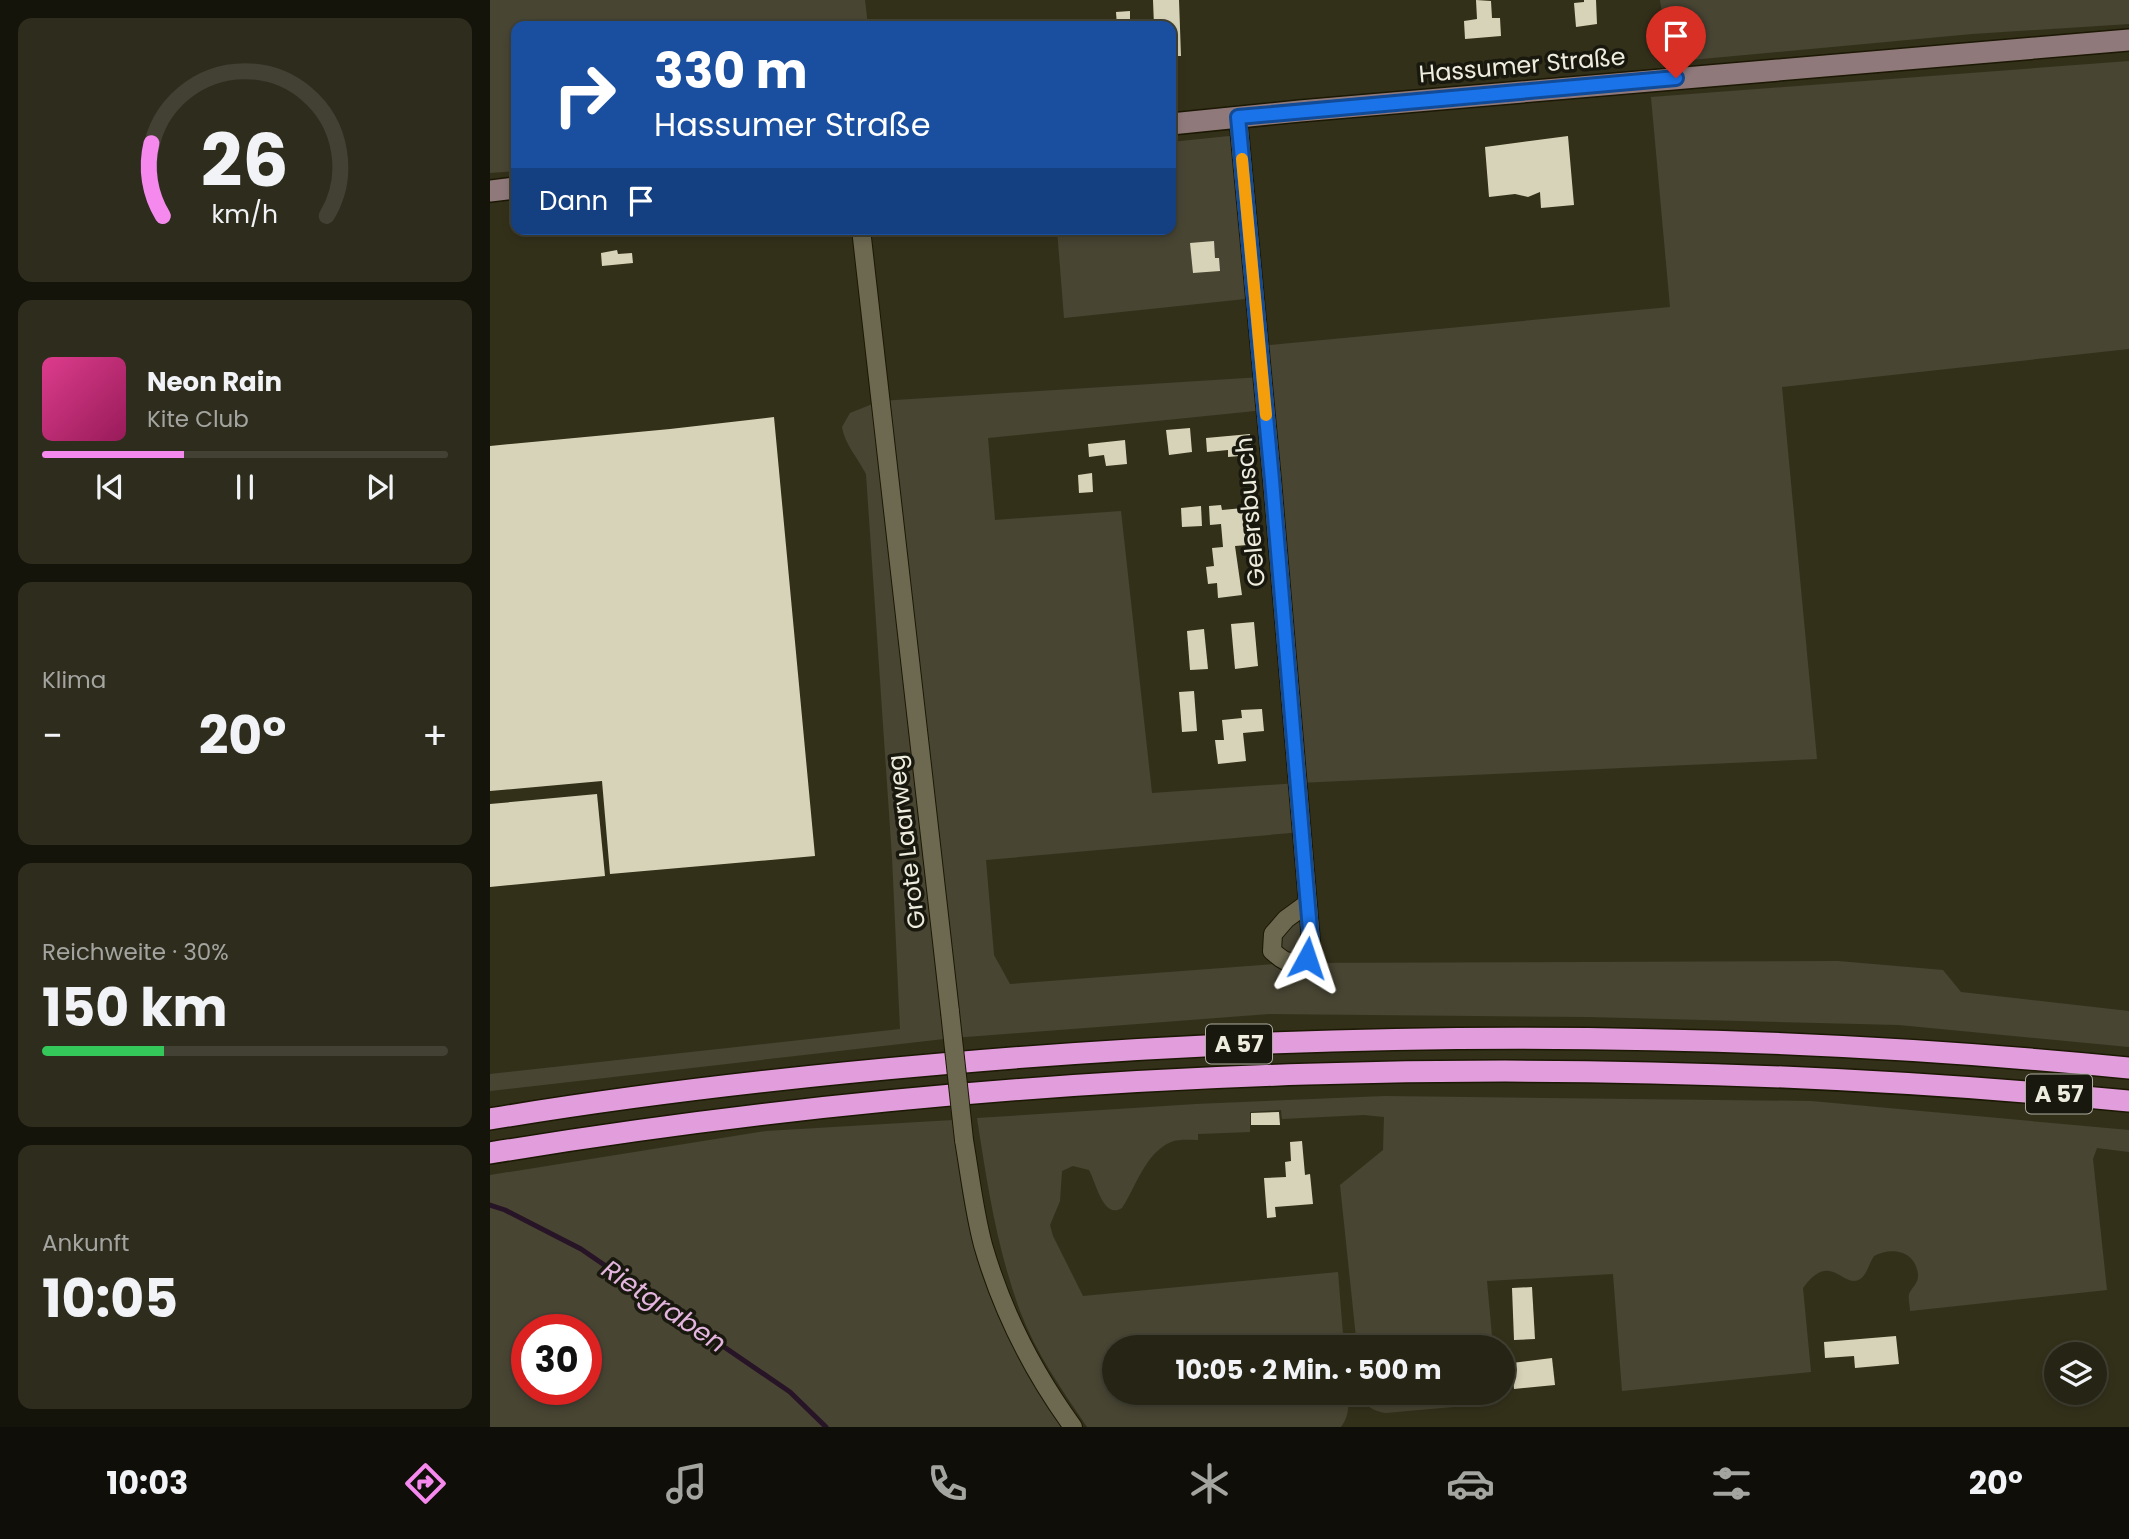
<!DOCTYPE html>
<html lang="de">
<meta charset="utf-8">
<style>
body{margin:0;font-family:Poppins,sans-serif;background:#2e2c1d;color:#f1f3f6;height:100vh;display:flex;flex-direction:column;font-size:26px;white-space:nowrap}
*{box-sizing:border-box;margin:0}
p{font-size:23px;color:#a4a4a0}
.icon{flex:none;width:38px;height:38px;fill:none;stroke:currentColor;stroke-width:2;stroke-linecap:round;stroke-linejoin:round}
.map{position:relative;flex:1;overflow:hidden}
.panel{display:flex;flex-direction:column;gap:18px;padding:18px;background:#15140b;width:490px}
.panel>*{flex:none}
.hud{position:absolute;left:21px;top:21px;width:665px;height:214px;border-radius:14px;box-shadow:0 4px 10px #0003,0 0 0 2px #424134;background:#1a4fa0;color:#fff;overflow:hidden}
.tools{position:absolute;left:1554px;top:1342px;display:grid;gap:14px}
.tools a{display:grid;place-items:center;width:63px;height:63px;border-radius:50%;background:#262414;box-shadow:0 4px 10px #0003,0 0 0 2px #424134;font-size:35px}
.speed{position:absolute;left:21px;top:1314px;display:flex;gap:14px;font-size:35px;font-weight:700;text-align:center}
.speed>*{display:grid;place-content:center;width:91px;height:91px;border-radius:50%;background:#262414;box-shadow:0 4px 10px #0003,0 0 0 2px #424134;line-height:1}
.speed .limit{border:10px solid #d22;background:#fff;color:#111}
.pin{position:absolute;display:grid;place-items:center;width:60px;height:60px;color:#fff;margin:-72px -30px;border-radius:50% 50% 50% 0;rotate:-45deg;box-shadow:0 0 7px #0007}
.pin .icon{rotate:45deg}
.me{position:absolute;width:77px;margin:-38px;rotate:5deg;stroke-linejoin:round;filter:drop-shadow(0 0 5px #0008)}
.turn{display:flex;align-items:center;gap:24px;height:147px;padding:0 28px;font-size:32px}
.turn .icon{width:91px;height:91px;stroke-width:2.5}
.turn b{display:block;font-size:49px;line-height:60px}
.then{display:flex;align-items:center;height:66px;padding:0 28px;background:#0003;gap:14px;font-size:26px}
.big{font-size:52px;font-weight:700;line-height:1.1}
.panel .card{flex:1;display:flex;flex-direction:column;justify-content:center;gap:10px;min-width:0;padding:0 24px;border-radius:14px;background:#2e2c1d}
.panel .dial{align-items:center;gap:0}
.dial svg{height:182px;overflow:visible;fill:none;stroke:#424134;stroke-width:7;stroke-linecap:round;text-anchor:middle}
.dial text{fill:#f1f3f6;stroke:none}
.song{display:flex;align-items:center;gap:21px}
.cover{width:84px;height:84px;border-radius:10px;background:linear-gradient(135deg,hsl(330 70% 55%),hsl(330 70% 35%))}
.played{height:7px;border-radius:4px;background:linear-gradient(90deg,#f589ee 35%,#424134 35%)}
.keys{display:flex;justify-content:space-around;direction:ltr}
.heat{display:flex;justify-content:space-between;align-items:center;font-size:38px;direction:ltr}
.charge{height:10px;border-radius:5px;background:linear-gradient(90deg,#34c759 30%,#424134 0)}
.trip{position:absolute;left:612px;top:1335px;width:413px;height:70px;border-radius:35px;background:#262414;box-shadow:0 4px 10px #0003,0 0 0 2px #424134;font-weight:700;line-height:70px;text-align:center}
.dock{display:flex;height:112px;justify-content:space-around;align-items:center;background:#0f0e08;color:#a4a4a0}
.dock .icon{width:49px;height:49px}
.dock .selected{color:#f589ee}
.dock b{font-size:32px;color:#f1f3f6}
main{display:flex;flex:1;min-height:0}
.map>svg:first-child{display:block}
.green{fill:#484533;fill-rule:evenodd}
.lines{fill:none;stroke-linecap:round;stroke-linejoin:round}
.stream{stroke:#281427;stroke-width:5}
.building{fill:#d7d3b8}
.street-casing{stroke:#1b1803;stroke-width:20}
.secondary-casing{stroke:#1b1803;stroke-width:24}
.highway-casing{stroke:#1b1803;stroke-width:24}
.street{stroke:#6d6951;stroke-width:18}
.secondary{stroke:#90797b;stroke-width:21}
.highway{stroke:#e29ddd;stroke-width:21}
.street-bridge-casing{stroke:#1b1803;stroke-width:20;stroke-linecap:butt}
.street-bridge{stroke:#6d6951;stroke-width:18}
.route-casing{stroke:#114b97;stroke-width:18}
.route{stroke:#1a73e8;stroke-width:12}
.slow{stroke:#f59e0b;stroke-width:12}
.labels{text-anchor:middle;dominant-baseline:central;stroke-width:7;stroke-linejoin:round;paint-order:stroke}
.shield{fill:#19180e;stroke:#aeaca0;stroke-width:2}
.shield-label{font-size:23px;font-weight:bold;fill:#eeecde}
.street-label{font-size:24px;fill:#eeecde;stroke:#19180e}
.water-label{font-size:26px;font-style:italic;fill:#e3b5df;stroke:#19180e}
</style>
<main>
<section class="panel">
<div class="card dial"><svg viewBox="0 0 100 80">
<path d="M14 69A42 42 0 1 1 86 69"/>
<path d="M14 69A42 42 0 0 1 9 37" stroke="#f589ee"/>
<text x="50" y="56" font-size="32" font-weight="700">26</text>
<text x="50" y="72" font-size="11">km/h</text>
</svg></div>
<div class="card">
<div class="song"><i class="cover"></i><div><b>Neon Rain</b><p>Kite Club</p></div></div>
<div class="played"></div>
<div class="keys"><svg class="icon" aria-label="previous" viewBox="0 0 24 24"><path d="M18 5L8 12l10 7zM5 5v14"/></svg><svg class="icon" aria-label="pause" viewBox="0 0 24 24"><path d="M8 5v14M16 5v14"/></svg><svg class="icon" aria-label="next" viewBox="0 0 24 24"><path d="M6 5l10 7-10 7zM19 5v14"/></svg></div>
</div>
<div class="card"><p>Klima</p>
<div class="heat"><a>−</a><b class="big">20°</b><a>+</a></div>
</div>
<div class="card"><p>Reichweite · 30%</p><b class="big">150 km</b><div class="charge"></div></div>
<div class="card"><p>Ankunft</p><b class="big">10:05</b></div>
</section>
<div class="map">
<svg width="1639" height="1427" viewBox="0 0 1639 1427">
<rect width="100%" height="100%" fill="#33301a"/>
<!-- green -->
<g class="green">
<path d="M0 0H375L378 26H26V171L0 173Z"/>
<path d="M1170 0H1639V24L1482 34 1179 62Z"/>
<path d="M1639 61V349L1292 387 1327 759 808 783 812 832 496 860 504 955 520 984 797 963 782 951 809 910 821 941 805 963 1348 961 1453 970 1471 992 1639 1011V1047L1409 1025 1099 1017 779 1014 463 1038 0 1091V1074L410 1029 402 857 376 474C368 458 355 445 352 427L360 413 390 401 772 377 769 346 1180 307 1161 97ZM775 410 808 783 662 793 631 511 505 520 498 438Z"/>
<path d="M749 135 765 298 574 318 567 229H681V142Z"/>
<path d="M895 1096 1321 1101 1639 1130V1152L1607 1148 1603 1159 1617 1290 1420 1311C1420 1306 1418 1299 1419 1294 1422 1287 1429 1283 1428 1274 1425 1250 1401 1247 1384 1256 1379 1263 1377 1275 1370 1279 1353 1290 1341 1249 1313 1288L1321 1372 1132 1391 1123 1274 997 1281 1003 1347H867L850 1185 893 1150 894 1117 874 1115 792 1119 791 1110 760 1112V1132L708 1134V1140C699 1140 688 1139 681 1142 655 1153 646 1187 632 1208 613 1220 606 1182 599 1170L583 1166 572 1171 570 1201 560 1225 563 1236 593 1296 848 1272 854 1347 625 1348V1393H858C859 1406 859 1416 851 1427H597C572 1390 546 1353 530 1311 507 1249 497 1183 487 1118L706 1104Z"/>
<path d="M463 1120C468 1165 474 1212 486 1256 504 1318 536 1375 573 1427H0V1175L276 1131ZM37 1330H96V1390H37Z"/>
<path d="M871 1393H1007L1008 1403 896 1413C883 1411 875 1407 871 1393Z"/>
</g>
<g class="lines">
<!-- stream -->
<path class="stream" d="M0 1205 15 1210 91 1249 300 1392 336 1427"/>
</g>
<!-- building -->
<g class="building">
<path d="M663 0H689L691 56H681V26H664Z"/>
<path d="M986 0 1001 1 1002 18H1010L1011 36 975 39 974 21 987 19Z"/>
<path d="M1094 0H1106L1107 24 1086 27 1084 3 1094 2Z"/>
<path d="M640 11V26H627L626 12Z"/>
<path d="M1078 136 1084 205 1051 208 1050 192 1038 197 1025 194 999 197 995 147Z"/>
<path d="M133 229H158L159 234 134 237Z"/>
<path d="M724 241 725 258H729L730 271 703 273 700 243Z"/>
<path d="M127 250 128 254 142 253 143 263 112 266 111 253Z"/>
<path d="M284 417 325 856 120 874 112 781 0 791V446L180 429Z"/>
<path d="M700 428 702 452 679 455 676 430Z"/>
<path d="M760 434 762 455 738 457V450L717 452 716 438Z"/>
<path d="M635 440 637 464 616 466 614 455 599 457 598 444Z"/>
<path d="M602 473 603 492 589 493 588 475Z"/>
<path d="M731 505 732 510 753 508 757 545 745 546 752 595 728 598 727 583 718 584 716 567 724 566 722 548 733 547 731 524 720 525 719 506Z"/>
<path d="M711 506 712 526 692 527 691 508Z"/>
<path d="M764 622 768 666 745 669 741 624Z"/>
<path d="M714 629 718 669 700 670 697 631Z"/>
<path d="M704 691 707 731 692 732 689 692Z"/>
<path d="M772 709 774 731 753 733 756 761 728 764 725 740H734L732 720 752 718 751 710Z"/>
<path d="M107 794 115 876 0 887V804Z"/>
<path d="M789 1112 790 1125H761V1113Z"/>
<path d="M812 1141 815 1175 820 1174 823 1204 785 1207 786 1217 777 1218 774 1178 796 1177 795 1162 801 1161 800 1142Z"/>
<path d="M1042 1287 1045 1339 1024 1340 1022 1288Z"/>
<path d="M1406 1336 1409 1364 1365 1368 1364 1356 1335 1358 1334 1342Z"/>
<path d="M1062 1358 1065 1385 1024 1389 1022 1363Z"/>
</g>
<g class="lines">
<!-- street casing -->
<g class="street-casing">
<g id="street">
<path d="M748 117 782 480 821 941 817 958C798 964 797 964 782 951L783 934 796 919 818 903"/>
<path d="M371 229 460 1012"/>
<path d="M474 1140C480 1175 484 1211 493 1245 512 1311 543 1372 583 1427"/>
</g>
</g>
<!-- secondary casing -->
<g class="secondary-casing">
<g id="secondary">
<path d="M681 124 810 111 1639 40"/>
<path d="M0 191 26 188"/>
</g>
</g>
<!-- highway casing -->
<g class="highway-casing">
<g id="highway">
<path d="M0 1119C149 1094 300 1077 451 1064 846 1029 1244 1029 1639 1068"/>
<path d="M0 1153C540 1064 1094 1049 1639 1101"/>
</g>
</g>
<!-- street -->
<use href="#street" class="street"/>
<!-- secondary -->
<use href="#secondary" class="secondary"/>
<!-- highway -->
<use href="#highway" class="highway"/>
<!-- street-bridge casing -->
<g class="street-bridge-casing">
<path id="street-bridge" d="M460 1012 474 1140"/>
</g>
<!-- street-bridge -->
<use href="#street-bridge" class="street-bridge"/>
</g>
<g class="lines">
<!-- route casing -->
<g class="route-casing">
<path id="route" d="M817 958 821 942 782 480 748 117 1186 78"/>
</g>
<!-- route -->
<use href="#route" class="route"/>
<!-- slow -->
<path class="slow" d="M752 159 776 415"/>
</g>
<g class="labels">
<!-- shield labels -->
<g class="shield">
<rect x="716" y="1024.5" width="66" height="39" rx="5"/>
<rect x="1536" y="1074.5" width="66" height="39" rx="5"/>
</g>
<g class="shield-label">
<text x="749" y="1044">A 57</text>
<text x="1569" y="1094">A 57</text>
</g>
<!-- street labels -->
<g class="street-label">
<text transform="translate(1032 65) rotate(-5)">Hassumer Straße</text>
<text transform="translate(760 512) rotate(-95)">Gelersbusch</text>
<text transform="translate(416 842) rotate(-97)">Grote Laarweg</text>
</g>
<!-- water labels -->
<g class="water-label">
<text transform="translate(174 1306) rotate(34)">Rietgraben</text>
</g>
</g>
</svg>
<div class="tools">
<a><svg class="icon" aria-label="layers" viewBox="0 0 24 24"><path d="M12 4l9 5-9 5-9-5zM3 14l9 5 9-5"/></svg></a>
</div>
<div class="speed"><div class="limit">30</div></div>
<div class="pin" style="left:1186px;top:78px;background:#d93025"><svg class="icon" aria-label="arrive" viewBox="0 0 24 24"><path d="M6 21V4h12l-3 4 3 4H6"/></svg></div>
<svg class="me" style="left:817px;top:958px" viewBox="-20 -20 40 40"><path d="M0-17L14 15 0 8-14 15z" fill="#1a73e8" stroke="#fff" stroke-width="4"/></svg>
<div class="trip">10:05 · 2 Min. · 500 m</div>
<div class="hud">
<div class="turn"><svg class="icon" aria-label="right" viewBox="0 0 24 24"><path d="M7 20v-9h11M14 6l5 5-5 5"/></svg><div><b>330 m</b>Hassumer Straße</div></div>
<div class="then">Dann<svg class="icon" aria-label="arrive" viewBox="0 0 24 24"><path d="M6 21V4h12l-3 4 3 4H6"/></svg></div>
</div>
</div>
</main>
<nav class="dock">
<b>10:03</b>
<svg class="icon selected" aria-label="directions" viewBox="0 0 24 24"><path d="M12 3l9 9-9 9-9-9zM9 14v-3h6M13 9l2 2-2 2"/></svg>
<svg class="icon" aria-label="music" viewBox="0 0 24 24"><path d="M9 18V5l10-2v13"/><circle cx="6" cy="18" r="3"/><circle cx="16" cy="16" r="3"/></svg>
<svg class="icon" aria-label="phone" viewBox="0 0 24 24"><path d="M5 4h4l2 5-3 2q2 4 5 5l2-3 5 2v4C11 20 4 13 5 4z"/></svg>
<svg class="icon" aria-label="climate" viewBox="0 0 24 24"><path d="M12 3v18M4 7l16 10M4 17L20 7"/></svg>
<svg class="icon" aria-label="car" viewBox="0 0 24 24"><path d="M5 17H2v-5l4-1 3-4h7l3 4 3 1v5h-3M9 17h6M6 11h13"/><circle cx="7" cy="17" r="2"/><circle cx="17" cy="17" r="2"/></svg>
<svg class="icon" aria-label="filters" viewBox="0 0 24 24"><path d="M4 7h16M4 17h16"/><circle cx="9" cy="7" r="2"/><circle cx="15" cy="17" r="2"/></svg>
<b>20°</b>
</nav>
